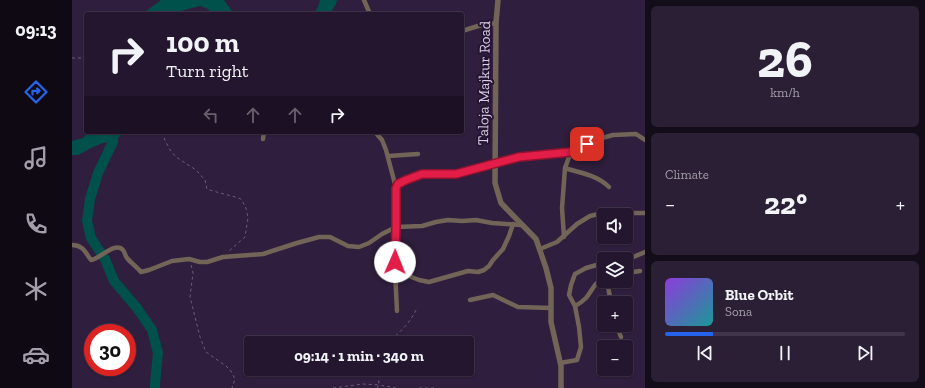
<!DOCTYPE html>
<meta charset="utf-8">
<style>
body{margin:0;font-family:"Zilla Slab",serif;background:#2b1f36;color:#f1f3f6;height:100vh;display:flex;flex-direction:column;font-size:15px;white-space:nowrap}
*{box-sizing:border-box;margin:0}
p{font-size:13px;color:#a39faa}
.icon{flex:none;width:22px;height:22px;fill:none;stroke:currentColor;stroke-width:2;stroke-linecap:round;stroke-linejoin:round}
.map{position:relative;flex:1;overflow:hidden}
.drawer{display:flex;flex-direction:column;gap:6px;padding:6px;background:#130c19;width:280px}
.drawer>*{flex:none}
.guide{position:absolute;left:12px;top:12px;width:380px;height:122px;border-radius:4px;box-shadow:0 1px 3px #0004,0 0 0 1px #40354a;background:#23162e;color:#f1f3f6;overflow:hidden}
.buttons{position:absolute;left:525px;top:208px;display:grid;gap:8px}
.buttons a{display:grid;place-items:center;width:36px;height:36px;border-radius:4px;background:#23162e;box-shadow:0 1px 3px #0004,0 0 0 1px #40354a;font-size:20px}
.speed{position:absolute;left:12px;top:324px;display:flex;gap:8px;font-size:20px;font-weight:700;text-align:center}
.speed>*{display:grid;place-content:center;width:52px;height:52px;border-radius:50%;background:#23162e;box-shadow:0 1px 3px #0004,0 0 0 1px #40354a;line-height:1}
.speed .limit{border:6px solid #d22;background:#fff;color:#111}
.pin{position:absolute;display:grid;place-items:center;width:34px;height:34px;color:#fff;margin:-17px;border-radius:8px;box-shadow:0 2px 6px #0006}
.me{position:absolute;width:44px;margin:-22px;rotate:1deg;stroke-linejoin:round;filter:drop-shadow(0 0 3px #0008)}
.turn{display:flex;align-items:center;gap:14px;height:84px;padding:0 16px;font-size:18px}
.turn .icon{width:52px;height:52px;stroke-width:2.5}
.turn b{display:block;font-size:28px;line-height:34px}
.lanes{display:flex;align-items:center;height:38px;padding:0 16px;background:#0003;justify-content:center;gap:20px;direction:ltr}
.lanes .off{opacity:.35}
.big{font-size:30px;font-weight:800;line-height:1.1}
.drawer .tile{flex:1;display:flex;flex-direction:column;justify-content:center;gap:6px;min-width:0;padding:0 14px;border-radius:6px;background:#2b1f36}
.drawer .dial{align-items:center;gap:0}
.dial b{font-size:52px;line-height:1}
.song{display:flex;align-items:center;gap:12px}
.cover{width:48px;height:48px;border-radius:6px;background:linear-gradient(135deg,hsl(270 70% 55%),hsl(180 70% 35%))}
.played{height:4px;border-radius:2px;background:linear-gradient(90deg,#2563eb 20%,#40354a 20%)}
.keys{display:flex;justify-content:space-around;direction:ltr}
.heat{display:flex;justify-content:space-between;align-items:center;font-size:22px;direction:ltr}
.trip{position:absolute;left:172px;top:336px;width:230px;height:40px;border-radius:4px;background:#23162e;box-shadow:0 1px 3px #0004,0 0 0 1px #40354a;font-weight:800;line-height:40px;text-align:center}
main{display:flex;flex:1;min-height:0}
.tab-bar{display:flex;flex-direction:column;width:72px;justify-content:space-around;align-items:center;background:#0e0912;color:#a39faa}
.tab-bar .icon{width:28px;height:28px}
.tab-bar .selected{color:#2563eb}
.tab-bar b{font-size:18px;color:#f1f3f6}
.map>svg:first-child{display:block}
.water{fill:#00504c}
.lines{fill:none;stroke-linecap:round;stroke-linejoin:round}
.river{stroke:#00504c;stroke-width:10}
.path{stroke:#6c5d78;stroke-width:1;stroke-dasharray:3 3;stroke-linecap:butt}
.minor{stroke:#726557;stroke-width:4.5}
.tertiary{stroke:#726557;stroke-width:5.5}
.route-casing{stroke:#92132f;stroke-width:10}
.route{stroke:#e11d48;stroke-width:7}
.labels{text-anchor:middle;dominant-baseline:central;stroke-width:4;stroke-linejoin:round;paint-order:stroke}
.street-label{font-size:15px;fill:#d8cde2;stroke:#251433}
</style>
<main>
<nav class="tab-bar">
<b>09:13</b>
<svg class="icon selected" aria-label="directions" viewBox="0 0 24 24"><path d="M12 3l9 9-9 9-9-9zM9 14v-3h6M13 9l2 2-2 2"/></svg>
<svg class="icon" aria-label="music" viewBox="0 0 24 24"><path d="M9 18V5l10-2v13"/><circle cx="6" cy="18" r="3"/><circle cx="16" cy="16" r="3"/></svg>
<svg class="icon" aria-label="phone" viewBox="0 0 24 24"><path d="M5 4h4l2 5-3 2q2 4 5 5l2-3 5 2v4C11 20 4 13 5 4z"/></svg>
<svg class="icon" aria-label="climate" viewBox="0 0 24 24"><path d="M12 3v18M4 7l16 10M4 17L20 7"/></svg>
<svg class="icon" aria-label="car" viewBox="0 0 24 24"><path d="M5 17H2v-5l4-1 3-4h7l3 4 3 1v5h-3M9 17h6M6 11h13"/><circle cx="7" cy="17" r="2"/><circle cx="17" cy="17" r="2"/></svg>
</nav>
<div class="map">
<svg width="573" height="388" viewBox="0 0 573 388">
<rect width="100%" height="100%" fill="#2f1e3d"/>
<!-- water -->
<g class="water">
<path d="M89 0H152L162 14H140L136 9 128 6 101 13 99 14H70Z"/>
<path d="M248 0H265L264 4 258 14H242L246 7Z"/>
<path d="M17 132H53L41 142 31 143 21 147 6 155H0V141L11 138Z"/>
</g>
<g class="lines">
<!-- river -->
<path class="river" d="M40 132 41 142 26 173 18 199 15 221 19 238 33 259 42 281 65 308 80 330 86 353 83 384V388"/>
<!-- path -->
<g class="path">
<path d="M0 58H14"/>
<path d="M91 132 92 138 98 150 104 157 124 170 133 180 135 189C146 193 158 195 169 199L174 208 176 218 173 237 157 251"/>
<path d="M119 265 121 273 118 297 128 337 134 352 141 357 154 366 159 371 163 379 160 388"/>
<path d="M314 343C326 335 338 323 344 310"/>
<path d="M261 388 291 384 307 385 306 369"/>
<path d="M305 388 307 385 324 388"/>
<path d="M347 388H362"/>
</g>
<!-- minor -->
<g class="minor">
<path d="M292 0 298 14"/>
<path d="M390 31 406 26 424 23"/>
<path d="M303 132 310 140 314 150 324 188"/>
<path d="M191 139 192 132"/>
<path d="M499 152 493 168C508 173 525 175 537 187"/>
<path d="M316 156 346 154"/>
<path d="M492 237 490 208 493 168"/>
<path d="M0 245C11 245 13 252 19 260 28 259 43 241 51 250 53 252 53 256 55 258 59 263 65 267 69 272L77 270 100 261 117 259 128 262H135L151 257 191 254 225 243 247 237H258L276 246 287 247 297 243 310 234 324 227 350 226 364 222 376 220 390 221 404 220 420 223 449 225"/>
<path d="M468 249 485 242 505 224 518 216 531 213H573"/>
<path d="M554 260 573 252"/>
<path d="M323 262 337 276 347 280 357 282 396 271 406 272 412 270 417 266 421 260 431 249 437 236 441 224"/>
<path d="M554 273 568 271"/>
<path d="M535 281 539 303"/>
<path d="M398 300 421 295 446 307 479 308"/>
<path d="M503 306C507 304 511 301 514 298 520 291 523 281 532 279"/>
<path d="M325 311 323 271 324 227V188L326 184 334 180 350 174H384L447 157 499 152 523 140 541 135 564 134 573 140"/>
<path d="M544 325 549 337"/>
<path d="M488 363 505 360 509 347 507 327 503 306 497 295 499 285 503 274 514 268 532 263"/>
</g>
<!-- tertiary -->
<path class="tertiary" d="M426 0 424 23 423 183 429 203 464 239 474 268 479 288V322L489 366V388"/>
</g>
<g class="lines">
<!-- route casing -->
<g class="route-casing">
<path id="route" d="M323 262 324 227V188L326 184 334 180 350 174H384L447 157 499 152 515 144"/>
</g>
<!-- route -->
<use href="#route" class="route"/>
</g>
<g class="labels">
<!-- street labels -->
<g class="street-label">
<text transform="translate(412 83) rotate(-89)">Taloja Majkur Road</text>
</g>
</g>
</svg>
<div class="buttons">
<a><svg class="icon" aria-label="sound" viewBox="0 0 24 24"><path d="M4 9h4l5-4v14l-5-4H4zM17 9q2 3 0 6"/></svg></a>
<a><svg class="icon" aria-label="layers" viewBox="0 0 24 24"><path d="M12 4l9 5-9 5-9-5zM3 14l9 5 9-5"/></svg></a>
<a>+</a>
<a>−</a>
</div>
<div class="speed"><div class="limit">30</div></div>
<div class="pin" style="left:515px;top:144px;background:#d93025"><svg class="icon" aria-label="arrive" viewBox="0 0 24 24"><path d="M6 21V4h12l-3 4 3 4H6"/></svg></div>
<svg class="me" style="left:323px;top:262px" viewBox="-20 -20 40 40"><circle r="19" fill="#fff"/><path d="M0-13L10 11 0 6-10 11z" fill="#e11d48"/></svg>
<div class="trip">09:14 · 1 min · 340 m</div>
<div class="guide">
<div class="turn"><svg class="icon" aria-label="right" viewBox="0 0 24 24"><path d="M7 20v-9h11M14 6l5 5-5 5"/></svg><div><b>100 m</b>Turn right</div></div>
<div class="lanes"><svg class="icon off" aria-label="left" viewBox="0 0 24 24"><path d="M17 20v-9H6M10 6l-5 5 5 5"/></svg><svg class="icon off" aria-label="ahead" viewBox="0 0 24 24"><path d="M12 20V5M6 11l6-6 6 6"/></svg><svg class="icon off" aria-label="ahead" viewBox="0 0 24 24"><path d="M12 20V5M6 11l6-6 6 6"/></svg><svg class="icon" aria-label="right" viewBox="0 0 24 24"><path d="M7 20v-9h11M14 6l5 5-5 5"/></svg></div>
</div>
</div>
<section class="drawer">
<div class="tile dial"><b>26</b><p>km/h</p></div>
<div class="tile"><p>Climate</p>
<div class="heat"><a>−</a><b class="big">22°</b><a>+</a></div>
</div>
<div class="tile">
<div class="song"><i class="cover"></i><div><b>Blue Orbit</b><p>Sona</p></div></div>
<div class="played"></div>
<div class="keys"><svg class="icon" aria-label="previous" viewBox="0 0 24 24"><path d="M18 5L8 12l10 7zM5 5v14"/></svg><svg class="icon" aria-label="pause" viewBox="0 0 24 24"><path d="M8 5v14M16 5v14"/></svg><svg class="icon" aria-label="next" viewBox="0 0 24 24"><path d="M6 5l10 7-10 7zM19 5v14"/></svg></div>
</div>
</section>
</main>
